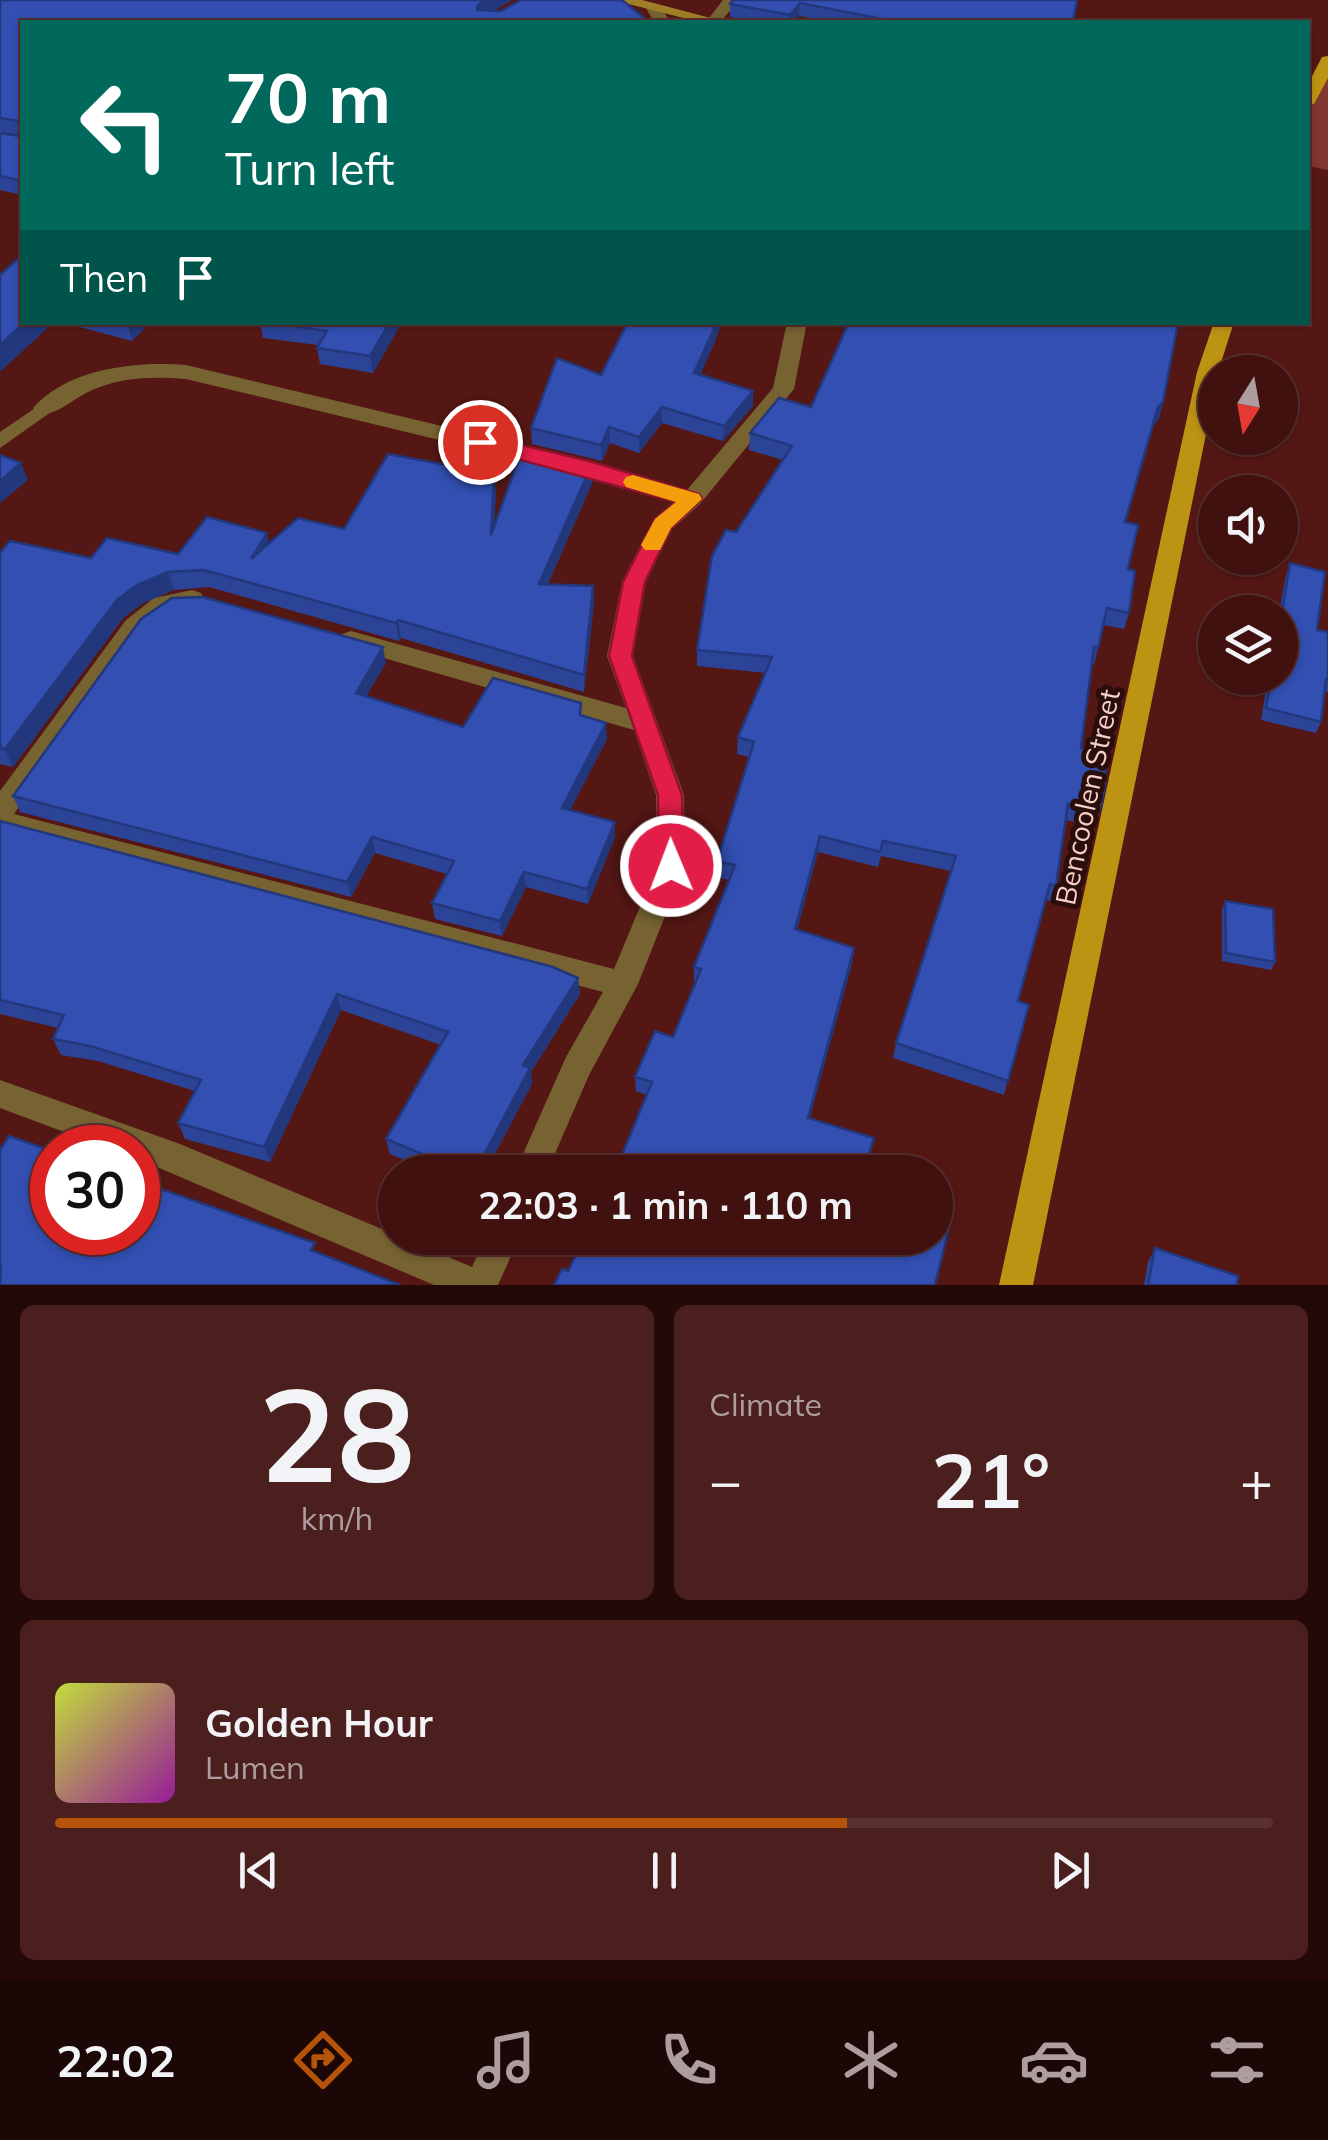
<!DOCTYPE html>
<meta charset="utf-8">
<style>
body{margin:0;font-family:Mulish,sans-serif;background:#4b1f1d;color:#f1f3f6;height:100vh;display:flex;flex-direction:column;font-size:38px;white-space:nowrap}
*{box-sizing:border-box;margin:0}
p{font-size:32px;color:#ae9d9e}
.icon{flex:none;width:55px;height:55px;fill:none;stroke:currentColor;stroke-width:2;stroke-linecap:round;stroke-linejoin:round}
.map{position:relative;height:1285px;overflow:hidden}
.side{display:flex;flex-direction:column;gap:20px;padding:20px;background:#230908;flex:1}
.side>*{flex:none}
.hud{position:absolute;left:20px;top:20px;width:1290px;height:305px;border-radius:0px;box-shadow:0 2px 8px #0004,0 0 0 2px #59312f;background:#00695c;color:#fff;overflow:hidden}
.needle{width:65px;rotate:191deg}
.fabs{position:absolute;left:1198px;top:355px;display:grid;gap:20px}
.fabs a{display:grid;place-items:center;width:100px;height:100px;border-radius:50%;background:#40110f;box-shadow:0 2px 8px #0004,0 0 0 2px #59312f;font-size:50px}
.speed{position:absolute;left:30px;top:1125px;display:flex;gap:20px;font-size:50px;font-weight:700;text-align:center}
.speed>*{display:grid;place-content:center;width:130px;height:130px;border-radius:50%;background:#40110f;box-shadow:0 2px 8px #0004,0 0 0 2px #59312f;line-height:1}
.speed .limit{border:15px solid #d22;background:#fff;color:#111}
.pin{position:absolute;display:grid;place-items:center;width:85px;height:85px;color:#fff;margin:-42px;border:5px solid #fff;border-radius:50%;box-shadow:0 2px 10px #0007}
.me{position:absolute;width:110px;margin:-55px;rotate:359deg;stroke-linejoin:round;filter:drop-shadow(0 0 8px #0008)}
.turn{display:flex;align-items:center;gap:35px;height:210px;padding:0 40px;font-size:45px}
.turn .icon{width:130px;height:130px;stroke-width:2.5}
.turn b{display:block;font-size:70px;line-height:85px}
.then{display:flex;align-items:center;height:95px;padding:0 40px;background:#0003;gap:20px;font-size:38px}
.big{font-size:75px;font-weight:700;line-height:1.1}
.side .widget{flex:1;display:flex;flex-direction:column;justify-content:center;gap:15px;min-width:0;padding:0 35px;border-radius:15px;background:#4b1f1d}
.side .dial{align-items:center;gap:0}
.dial b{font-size:130px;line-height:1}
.song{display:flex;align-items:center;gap:30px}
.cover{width:120px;height:120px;border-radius:15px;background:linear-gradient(135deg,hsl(70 70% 55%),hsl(300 70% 35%))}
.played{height:10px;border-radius:5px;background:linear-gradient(90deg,#b45309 65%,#59312f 65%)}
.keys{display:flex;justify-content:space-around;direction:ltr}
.heat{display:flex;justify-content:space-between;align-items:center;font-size:55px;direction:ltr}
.side .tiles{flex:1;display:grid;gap:20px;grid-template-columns:1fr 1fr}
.widget:last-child{grid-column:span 2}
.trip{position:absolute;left:378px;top:1155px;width:575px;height:100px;border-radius:50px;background:#40110f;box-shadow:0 2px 8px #0004,0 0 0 2px #59312f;font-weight:700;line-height:100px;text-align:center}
.menu{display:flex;height:160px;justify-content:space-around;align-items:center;background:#1a0706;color:#ae9d9e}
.menu .icon{width:70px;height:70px}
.menu .on{color:#b45309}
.menu b{font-size:45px;color:#f1f3f6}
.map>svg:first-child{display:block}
.green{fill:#823730}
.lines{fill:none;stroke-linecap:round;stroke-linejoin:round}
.lane{fill:#776332;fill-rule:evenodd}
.street{fill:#776332;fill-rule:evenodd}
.secondary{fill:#9f7e28;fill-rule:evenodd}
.primary{fill:#bd9314;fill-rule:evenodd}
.wall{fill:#2b4498}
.shaded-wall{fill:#23377c}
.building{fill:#324fb1;stroke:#23377c;stroke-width:2.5}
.route{fill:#e11d48;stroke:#92132f;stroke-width:2.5}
.slow{fill:#f59e0b}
.labels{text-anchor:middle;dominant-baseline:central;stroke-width:10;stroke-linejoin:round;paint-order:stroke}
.street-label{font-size:28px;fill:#f7cec9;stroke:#2a0e0c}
</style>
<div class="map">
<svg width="1328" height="1285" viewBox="0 0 1328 1285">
<rect width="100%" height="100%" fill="#551714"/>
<!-- green -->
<path class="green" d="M1328 61V170L1308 166V100Z"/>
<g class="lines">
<!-- lane -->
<path class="lane" d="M44 402 51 404 54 408 51 412 0 448V432Z"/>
<!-- street -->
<g class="street">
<path d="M723 0H740L720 22H706Z"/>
<path d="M654 3 660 5 670 22H654L646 8Z"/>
<path d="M787 322H807L794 389 700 504 672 529 646 582 633 656 684 795 685 866 638 984 589 1075 547 1172H515L566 1057 603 992 0 832V791L126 620 154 598 192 590 201 593 204 599 201 605 170 612 144 632 14 814 614 969 657 866 656 795 634 730 342 646 339 640 342 634 351 631 626 708 607 656 622 582 655 518 674 502 585 475 186 379C150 376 118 377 86 393 70 401 54 418 36 413L33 408C68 368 137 361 186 365L589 461 687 490 773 388Z"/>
<path d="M0 1080 180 1144 472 1267 485 1238H519L498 1285H434L138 1159V1148H107L0 1108Z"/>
</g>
<!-- secondary -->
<path class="secondary" d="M613 0H642L726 22H699Z"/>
<!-- primary -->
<g class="primary">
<path d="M1328 56V78L1314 104 1308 105V84L1322 57Z"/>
<path d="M1214 322H1234L1218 372H1215V390L1033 1285H999L1197 372Z"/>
</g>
</g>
<!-- wall -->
<g class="wall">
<path d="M0 0H512L493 11 643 17 22 22V195L0 190V133L20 136V135L0 132Z"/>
<path d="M1078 0 1073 22H831L799 16 794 22H759L730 17V4Z"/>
<path d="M61 322H151L132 341Z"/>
<path d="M260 322H402L373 373 320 364 317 348 318 345 263 338Z"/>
<path d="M716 339 700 375 753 391V406L723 441 662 423 639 453 610 443 602 461 532 444 531 428 601 375Z"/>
<path d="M1163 402 1159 419 1154 424 1126 522 1129 613 1124 629 1103 625 1094 665 1092 664 1081 748 1100 810 1095 826 1066 820 1056 886 1051 901 1045 900 1018 1001 1029 1005 1004 1095 893 1058 896 1043 951 871 881 856 878 867 818 852 797 930 854 948 852 964 809 1119 871 1152 622 1158 647 1095 636 1091 635 1077 673 1037 695 983H694V967L729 880 717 877V861L749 757 737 754 738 737 766 673 697 666V650L736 532 783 460 749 450 750 433 811 407Z"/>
<path d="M593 481 548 584 593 586 594 603 584 692 401 638 399 641 209 587 174 590 143 603 123 618 13 767 0 764V553L91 558 178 554 269 543 344 529 496 492 494 526Z"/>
<path d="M1290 563 1317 630 1328 632V692L1324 691 1321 722 1316 733 1261 720 1268 678H1280L1279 612 1286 575Z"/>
<path d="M386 663 366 696 463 727 582 716 607 739 570 810 615 837 588 904 526 887 502 936 435 919 432 903 447 874 375 853 351 897 20 812 13 796Z"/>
<path d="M0 821 578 978 580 994 531 1072 532 1084 485 1172H433L390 1154 386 1139 441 1045 341 1010 270 1162 185 1139 178 1123 195 1091 98 1061 61 1055 53 1039 58 1028 0 1014Z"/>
<path d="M1225 901 1275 962 1271 970 1222 961V909Z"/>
<path d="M1155 1248 1237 1285H1144L1148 1262Z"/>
</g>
<!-- shaded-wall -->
<g class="shaded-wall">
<path d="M486 0H512L479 19 477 10 478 5Z"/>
<path d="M800 3 799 16 794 22H789L790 15Z"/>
<path d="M25 322H54L0 372V345Z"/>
<path d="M127 322H151L132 341Z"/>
<path d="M390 322H402L373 373 370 356Z"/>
<path d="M717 322H722L716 339 694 389V373Z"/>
<path d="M753 391V406L723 441 724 426Z"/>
<path d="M1163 402 1159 419 1154 424 1158 407Z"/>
<path d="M662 407V423L639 453V437Z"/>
<path d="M609 427 610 443 602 461 601 445Z"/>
<path d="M21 463 28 480 0 503V481Z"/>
<path d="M592 464 593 481 540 602 539 584Z"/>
<path d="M494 474 496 492 493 552 491 535Z"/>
<path d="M267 533 271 550 251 559Z"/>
<path d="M168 572 174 590 143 603 123 618 13 767 5 749 117 600 137 585Z"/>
<path d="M593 586 594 603 584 692V675Z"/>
<path d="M398 620 401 638 399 641 396 623Z"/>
<path d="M383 647 386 663 359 709 356 693Z"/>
<path d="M606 723 607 739 563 824 562 808Z"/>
<path d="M615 822V837L588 904 587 889Z"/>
<path d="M820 836 818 852 793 945 795 929Z"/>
<path d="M372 837 375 853 351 897 347 882Z"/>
<path d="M524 872 526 887 502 936 500 921Z"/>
<path d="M854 948 852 964 806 1132 808 1118Z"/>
<path d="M578 978 580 994 531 1072 532 1084 485 1172H475L523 1065Z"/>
<path d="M337 994 341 1010 270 1162 264 1147Z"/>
</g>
<!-- building -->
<g class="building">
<path d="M0 0H486L478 5 477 10 501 11 521 0H622L643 17 647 22H22V181L0 176V133L20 136V121L0 118Z"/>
<path d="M733 0H1077L1073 22H898L800 3 790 15 730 4Z"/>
<path d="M22 255V322H25L0 345V275Z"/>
<path d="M264 322H390L370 356 317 348 327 331Z"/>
<path d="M628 322H717L694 373 753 391 724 426 662 407 639 437 609 427 601 445 531 428 557 358 601 375Z"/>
<path d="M849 322 1178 323 1163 402 1158 407 1125 522 1138 525 1128 569 1135 571 1129 613 1107 608 1098 648 1094 647 1081 748 1107 753 1104 792 1100 810 1068 804 1056 886 1050 884 1018 1001 1029 1005 1008 1081 896 1043 956 856 883 841 880 852 820 836 795 929 854 948 808 1118 874 1138 863 1172H615L652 1082 635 1077 655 1031 673 1037 701 969 694 967 735 865 717 861 754 742 738 737 772 657 697 650 712 556 726 530 736 532 792 446 750 433 779 398 811 407Z"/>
<path d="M523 447 592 464 539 584 593 586 584 675 398 620 396 623 204 570 168 572 137 585 117 600 5 749 0 748V553L10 541 91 558 107 538 178 554 207 517 267 533 251 559 298 518 344 529 388 454 494 474 491 535Z"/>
<path d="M0 455 21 463 0 481Z"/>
<path d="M1290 563 1325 572 1317 630 1328 632V680L1326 679 1321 722 1266 708 1271 678H1280V624Z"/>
<path d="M203 597 383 647 356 693 463 727 493 678 581 703 580 715 606 723 562 808 615 822 587 889 524 872 500 921 432 903 454 861 372 837 347 882 13 796 141 619 172 598Z"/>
<path d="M0 821 553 967 578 978 523 1065 530 1068 475 1172H465L386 1139 448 1032 337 994 264 1147 178 1123 201 1080 90 1046 53 1039 64 1015 0 1000Z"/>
<path d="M1225 901 1273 909 1275 962 1226 953Z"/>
<path d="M9 1136 52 1151V1232H138V1181L315 1243 311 1250 400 1285H0L1 1266H0V1150Z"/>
<path d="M935 1205 953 1211 935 1285H554L562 1269 568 1271 584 1238H935Z"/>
<path d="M1155 1248 1238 1276 1237 1285H1148Z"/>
</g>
<!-- route -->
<path class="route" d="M480 435 589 461 699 494 702 499 671 528 645 582 632 656 682 795 684 866 680 873 671 877 662 873 658 866V795L609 656 623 582 655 519 676 502 473 447 470 442Z"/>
<!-- slow -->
<path class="slow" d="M633 475 699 494 702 499 671 528 660 550H645L641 545 655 519 676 502 626 487 623 482 626 477Z"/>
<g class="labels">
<!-- street labels -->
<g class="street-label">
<text transform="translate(1087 797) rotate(-78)">Bencoolen Street</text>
</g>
</g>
</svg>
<div class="fabs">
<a><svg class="needle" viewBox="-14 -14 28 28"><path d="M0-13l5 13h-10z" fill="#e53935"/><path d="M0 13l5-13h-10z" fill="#ae9d9e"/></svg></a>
<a><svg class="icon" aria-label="sound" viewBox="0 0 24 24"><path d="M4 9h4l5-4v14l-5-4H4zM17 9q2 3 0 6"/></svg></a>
<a><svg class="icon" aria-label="layers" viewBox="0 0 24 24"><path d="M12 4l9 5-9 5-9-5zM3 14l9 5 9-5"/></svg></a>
</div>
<div class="speed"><div class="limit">30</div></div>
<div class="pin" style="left:480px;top:442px;background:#d93025"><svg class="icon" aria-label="arrive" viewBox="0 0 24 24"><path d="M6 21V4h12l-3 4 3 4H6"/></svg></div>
<svg class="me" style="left:671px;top:866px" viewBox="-20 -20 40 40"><circle r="17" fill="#e11d48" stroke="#fff" stroke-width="3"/><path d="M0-11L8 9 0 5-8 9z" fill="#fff"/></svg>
<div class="trip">22:03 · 1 min · 110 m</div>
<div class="hud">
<div class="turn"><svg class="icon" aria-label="left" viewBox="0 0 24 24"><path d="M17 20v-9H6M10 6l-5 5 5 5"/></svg><div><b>70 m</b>Turn left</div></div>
<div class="then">Then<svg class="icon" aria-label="arrive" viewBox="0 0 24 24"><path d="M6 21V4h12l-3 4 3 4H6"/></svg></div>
</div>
</div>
<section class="side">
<div class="tiles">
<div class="widget dial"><b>28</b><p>km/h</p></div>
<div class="widget"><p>Climate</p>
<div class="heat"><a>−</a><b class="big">21°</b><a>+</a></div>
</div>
<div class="widget">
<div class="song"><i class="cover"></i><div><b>Golden Hour</b><p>Lumen</p></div></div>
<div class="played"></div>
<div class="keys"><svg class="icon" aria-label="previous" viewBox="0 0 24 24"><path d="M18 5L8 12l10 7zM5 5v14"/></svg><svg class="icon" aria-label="pause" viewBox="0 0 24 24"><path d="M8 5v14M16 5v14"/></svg><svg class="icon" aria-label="next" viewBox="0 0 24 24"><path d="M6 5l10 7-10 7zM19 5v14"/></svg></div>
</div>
</div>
</section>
<nav class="menu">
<b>22:02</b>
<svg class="icon on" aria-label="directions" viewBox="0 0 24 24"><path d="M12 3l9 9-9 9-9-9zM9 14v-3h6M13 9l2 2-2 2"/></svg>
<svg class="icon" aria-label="music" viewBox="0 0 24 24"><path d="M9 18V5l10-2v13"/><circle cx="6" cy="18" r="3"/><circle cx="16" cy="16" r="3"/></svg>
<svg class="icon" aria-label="phone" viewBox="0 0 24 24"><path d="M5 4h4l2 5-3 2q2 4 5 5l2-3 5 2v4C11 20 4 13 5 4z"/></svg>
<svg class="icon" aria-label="climate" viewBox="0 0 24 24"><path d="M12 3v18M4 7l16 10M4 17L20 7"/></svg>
<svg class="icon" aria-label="car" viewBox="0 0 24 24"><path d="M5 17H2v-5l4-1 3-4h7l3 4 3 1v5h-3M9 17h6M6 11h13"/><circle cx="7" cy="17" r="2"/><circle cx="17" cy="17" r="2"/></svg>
<svg class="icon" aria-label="filters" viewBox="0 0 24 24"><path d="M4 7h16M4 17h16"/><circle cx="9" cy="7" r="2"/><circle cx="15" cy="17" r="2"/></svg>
</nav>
